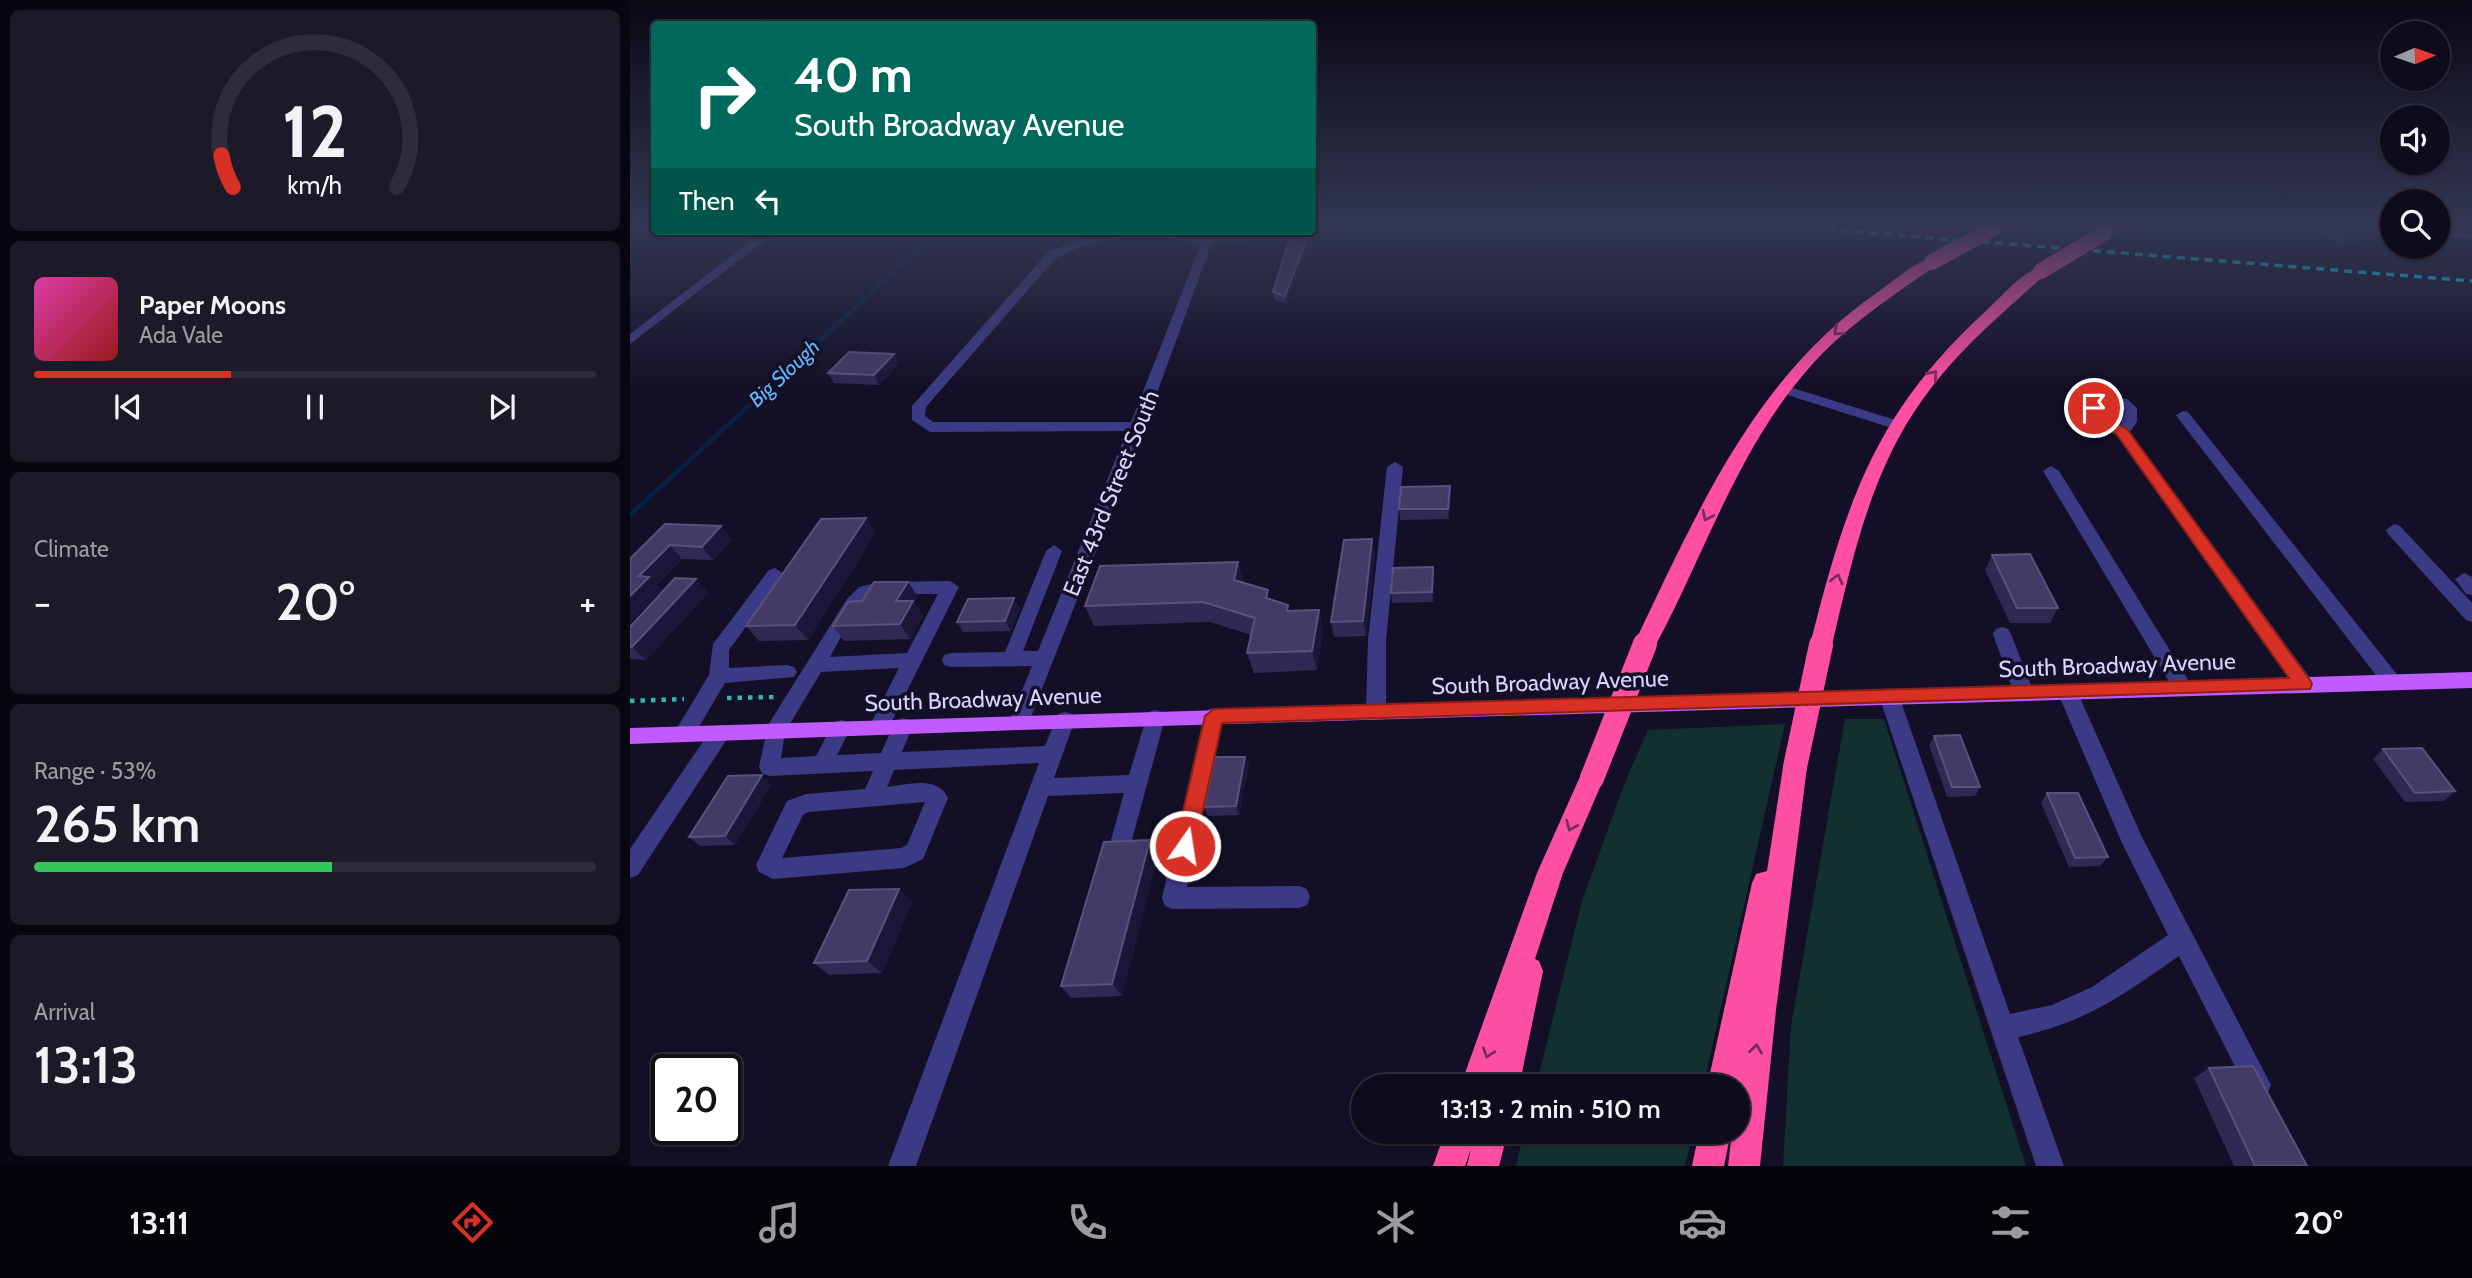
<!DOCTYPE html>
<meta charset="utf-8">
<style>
body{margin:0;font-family:Cabin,sans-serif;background:#1c1929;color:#f1f3f6;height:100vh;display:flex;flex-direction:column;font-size:26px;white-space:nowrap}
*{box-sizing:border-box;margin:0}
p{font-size:23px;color:#9b9ba3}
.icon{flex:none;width:38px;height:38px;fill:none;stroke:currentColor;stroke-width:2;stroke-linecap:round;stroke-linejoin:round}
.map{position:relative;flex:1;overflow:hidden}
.drawer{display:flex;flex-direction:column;gap:10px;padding:10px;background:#08060f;width:630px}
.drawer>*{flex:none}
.hud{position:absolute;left:21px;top:21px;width:665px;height:214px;border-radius:7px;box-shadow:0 2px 5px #0004,0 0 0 2px #2e2b3b;background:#00695c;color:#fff;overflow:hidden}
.needle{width:46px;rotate:88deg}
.tools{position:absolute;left:1750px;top:21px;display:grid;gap:14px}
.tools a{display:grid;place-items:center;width:70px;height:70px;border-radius:50%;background:#0e0b1c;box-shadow:0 2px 5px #0004,0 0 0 2px #2e2b3b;font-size:35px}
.speed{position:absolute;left:21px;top:1054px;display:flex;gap:14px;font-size:35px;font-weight:700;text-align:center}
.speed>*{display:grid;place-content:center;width:91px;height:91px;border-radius:50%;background:#0e0b1c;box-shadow:0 2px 5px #0004,0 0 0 2px #2e2b3b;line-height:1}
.speed .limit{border:4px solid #111;border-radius:10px;background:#fff;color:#111}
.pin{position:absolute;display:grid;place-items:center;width:60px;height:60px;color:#fff;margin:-30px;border:4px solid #fff;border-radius:50%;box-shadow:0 2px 7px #0007}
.me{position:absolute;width:77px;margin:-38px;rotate:13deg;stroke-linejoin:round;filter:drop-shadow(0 0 5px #0008)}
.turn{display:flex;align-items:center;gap:24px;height:147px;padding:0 28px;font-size:32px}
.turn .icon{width:91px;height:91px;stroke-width:2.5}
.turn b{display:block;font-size:49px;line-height:60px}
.then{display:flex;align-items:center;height:66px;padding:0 28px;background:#0003;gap:14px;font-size:26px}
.big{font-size:52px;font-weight:600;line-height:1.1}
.drawer .widget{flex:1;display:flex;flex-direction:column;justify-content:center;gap:10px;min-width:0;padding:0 24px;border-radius:10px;background:#1c1929}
.drawer .dial{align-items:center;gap:0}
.dial svg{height:182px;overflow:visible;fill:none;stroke:#2e2b3b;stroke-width:7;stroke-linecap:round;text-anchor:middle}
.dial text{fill:#f1f3f6;stroke:none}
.song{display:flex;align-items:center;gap:21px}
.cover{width:84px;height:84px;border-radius:10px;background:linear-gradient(135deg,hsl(320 70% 55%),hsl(0 70% 35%))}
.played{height:7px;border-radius:4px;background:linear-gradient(90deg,#d93025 35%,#2e2b3b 35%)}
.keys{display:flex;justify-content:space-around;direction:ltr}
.heat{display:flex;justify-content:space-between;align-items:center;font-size:38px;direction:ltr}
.charge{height:10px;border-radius:5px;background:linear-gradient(90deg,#34c759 53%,#2e2b3b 0)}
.trip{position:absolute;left:721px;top:1074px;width:399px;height:70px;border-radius:35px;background:#0e0b1c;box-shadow:0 2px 5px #0004,0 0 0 2px #2e2b3b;font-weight:600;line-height:70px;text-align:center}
.dock{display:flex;height:112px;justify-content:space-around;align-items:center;background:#06040b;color:#9b9ba3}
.dock .icon{width:49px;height:49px}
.dock .selected{color:#d93025}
.dock b{font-size:32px;color:#f1f3f6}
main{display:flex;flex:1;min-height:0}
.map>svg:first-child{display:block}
.green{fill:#12302f}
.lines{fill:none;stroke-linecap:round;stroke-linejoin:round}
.stream-far1{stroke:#0a1f44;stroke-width:4.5}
.stream{stroke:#0a1f44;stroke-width:5}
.path{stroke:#2fb8b0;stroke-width:4.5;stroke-dasharray:4.5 6;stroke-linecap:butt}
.minor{fill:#3d3a85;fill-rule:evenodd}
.major{fill:#c25bff;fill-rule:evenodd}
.highway{fill:#ff4fa3;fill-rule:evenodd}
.rail{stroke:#00e5ff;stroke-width:3.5;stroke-dasharray:8 6;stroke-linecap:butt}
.highway-bridge-far1{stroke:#ff4fa3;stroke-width:16}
.highway-bridge{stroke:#ff4fa3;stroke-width:24}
.wall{fill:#312854}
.shaded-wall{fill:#1d163a}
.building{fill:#433a66;stroke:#5a527e;stroke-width:2}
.oneway{stroke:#7d2c5e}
.route{fill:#d93025;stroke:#8d1f18;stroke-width:2}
.labels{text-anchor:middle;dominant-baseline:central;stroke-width:7;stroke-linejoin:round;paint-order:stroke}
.far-water-label{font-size:21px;font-style:italic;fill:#62b6ff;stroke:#130f26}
.street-label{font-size:23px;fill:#d9d4ff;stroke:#130f26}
</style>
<main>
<section class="drawer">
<div class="widget dial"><svg viewBox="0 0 100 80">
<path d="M14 69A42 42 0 1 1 86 69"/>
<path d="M14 69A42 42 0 0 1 9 55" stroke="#d93025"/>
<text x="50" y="56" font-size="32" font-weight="700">12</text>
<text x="50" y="72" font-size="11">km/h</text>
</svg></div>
<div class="widget">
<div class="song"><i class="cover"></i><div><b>Paper Moons</b><p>Ada Vale</p></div></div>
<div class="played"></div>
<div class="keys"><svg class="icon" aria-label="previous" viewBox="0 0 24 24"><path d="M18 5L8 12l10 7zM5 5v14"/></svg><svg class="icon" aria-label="pause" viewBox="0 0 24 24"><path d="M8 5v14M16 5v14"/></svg><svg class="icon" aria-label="next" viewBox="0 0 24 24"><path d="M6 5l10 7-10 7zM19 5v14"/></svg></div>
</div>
<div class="widget"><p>Climate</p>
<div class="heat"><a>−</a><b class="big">20°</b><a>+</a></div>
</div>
<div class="widget"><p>Range · 53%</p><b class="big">265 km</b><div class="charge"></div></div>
<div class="widget"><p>Arrival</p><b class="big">13:13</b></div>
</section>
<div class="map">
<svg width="1842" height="1166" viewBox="0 0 1842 1166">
<rect width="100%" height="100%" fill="#130f26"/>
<!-- green -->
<g class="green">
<path d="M1215 719H1254L1396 1166H1153L1161 1026Z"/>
<path d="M1155 724 1073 1087H906L952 901 995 782 1018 730Z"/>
<path d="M894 1132H1063L1055 1166H886Z"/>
</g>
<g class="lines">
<!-- stream-far1 -->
<path class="stream-far1" d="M135 391 308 231"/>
<!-- stream -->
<path class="stream" d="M0 515 137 389"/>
<!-- path -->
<g class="path">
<path d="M97 698 145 697"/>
<path d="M0 701 54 699"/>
</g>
<!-- minor -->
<g class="minor">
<path d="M134 231H147L0 344V334Z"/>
<path d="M494 231H537L575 235 655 234 661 237 655 240 582 242 515 426 399 722 396 728 389 730 382 728 379 722 402 666 321 667 314 665 312 660 314 655 321 653 375 652 416 551 424 545 432 551 393 651H408L497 431 300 432 282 420V406L418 252 452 238ZM496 238H537L571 244 501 422H303L295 416 296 407 426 258 459 243Z"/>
<path d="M1808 231 1842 233V239L1808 237Z"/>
<path d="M1153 385 1272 422 1274 425 1267 430 1262 428 1148 392 1146 389Z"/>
<path d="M1467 396 1497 399 1507 408V422L1500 432 1681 679 1684 684 1681 689 1674 692 1667 689 1487 435C1474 428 1466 420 1457 408L1462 397ZM1472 405 1488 406 1495 412 1490 425 1471 408Z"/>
<path d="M1553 411 1558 412 1769 677 1772 682 1769 687 1762 690 1755 687 1548 418 1546 415Z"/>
<path d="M765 462 773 467 756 640V711L753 717 746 719 739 717 736 711 738 640 757 467Z"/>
<path d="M1421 466 1429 471 1560 683 1563 688 1560 693 1553 696 1546 693 1413 471Z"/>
<path d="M1764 524 1770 526 1842 603V622L1836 620 1758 534 1756 530Z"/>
<path d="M145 568 154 574 99 650V668L157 665 164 667 167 672 164 677 95 683 61 740 54 742 47 740 44 734 47 728 79 675 83 644 139 570Z"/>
<path d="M1834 573 1842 577V595L1836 594 1825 579Z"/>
<path d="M320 581 329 587 256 733 249 735 242 733 239 727 269 668 191 672 155 732 151 758 186 756 204 722 211 720 218 722 221 728 207 755 251 753 266 720 273 718 280 720 283 726 272 752 415 746 428 714 435 712 442 714 445 720 424 778 499 775 518 712 525 710 532 712 535 718 500 847 492 850 484 847 481 840 494 793 418 796 286 1166H258L409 763 264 770 257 787C278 785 307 775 318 798L293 859 274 868 143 879 129 872 126 865 157 801 176 794 235 789 243 771 139 776 132 773 129 767 138 725 217 599 229 587 250 582ZM250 594H308L277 653 200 657C212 637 226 601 250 594ZM295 802 277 845 271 848 152 858 173 815 178 812Z"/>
<path d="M1372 627 1378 629 1381 634 1404 693 1401 698 1394 701 1387 698 1384 693 1363 634 1366 629Z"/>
<path d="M1437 683 1444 686 1447 691 1512 837 1641 1085 1637 1094 1628 1098 1619 1094 1549 956C1493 995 1457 1022 1388 1037L1434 1166H1406L1249 696 1252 691 1259 688 1266 691 1269 696 1380 1014 1422 1005 1462 987 1538 935 1492 843 1427 691 1430 686Z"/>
<path d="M584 708 591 710 594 716 557 887 669 886 677 889 680 897 677 905 669 908 543 909 535 906 532 898 574 716 577 710Z"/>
<path d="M90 725 97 727 100 733 97 739 8 875 0 878V849L83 727Z"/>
</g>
<!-- major -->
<path class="major" d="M1842 672V688L389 730 0 744V728Z"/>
<!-- highway -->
<g class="highway">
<path d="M1480 225H1498L1479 236H1469V230Z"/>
<path d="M1302 258 1309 262 1307 265C1262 296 1216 326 1179 368 1106 451 1075 555 1023 650L1015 652 1007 650 1004 644C1067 513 1124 377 1248 292 1264 281 1284 262 1302 258Z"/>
<path d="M1411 267 1418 271 1416 274C1370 315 1321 356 1286 409 1239 479 1221 564 1202 645L1199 651 1191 653 1183 651 1180 645C1216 502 1245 412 1357 310 1371 297 1393 271 1411 267Z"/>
<path d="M1165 757 1174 760 1177 767 1146 1010 1130 1166H1098L1102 1132H1108V1087H1077L1122 883 1126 874 1137 871 1153 767 1156 760Z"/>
<path d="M962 767 971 770 974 778 933 873 905 959 909 961 913 971 889 1087H830L907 873 953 770Z"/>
<path d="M815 1132H878L869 1166H837L841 1149 835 1166H803Z"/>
<path d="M1069 1132H1101L1094 1166H1062Z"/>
</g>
<!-- rail -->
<path class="rail" d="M1142 225 1842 281"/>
<!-- highway-bridge-far1 -->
<g class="highway-bridge-far1">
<path d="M1302 262 1369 225"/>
<path d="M1411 271 1474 233"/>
</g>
<!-- highway-bridge -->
<g class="highway-bridge">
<path d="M1165 767 1191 645"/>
<path d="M962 778 1015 644"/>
</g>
</g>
<!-- wall -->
<g class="wall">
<path d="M682 225H684L685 229 657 304 645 300 643 292Z"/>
<path d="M1696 225H1762V235L1713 246 1691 234Z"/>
<path d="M269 363 249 385 204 383 198 373Z"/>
<path d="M820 486 821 496 819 519 770 520 769 509Z"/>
<path d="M91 526 102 540 83 560 52 559 26 585 31 590 0 623V559Z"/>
<path d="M246 532 178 640 129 641 116 626Z"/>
<path d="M742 539 745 554 736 636 704 637 701 622Z"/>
<path d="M1362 555 1428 608 1420 623H1380L1355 570Z"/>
<path d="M608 562 614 583 660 611 689 610 693 629 687 670 624 673 617 653 621 635 580 622 464 626 455 606Z"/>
<path d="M805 577 803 602 762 603 761 593Z"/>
<path d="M66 579 78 593 16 660 0 659V627Z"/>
<path d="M278 582 288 597 284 603 293 616 280 639 214 641 203 626 232 601Z"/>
<path d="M390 608 381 631 333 632 327 622Z"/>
<path d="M1304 736 1350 787 1345 796 1317 797 1299 745Z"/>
<path d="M1753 749 1825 791 1814 801 1775 802 1743 759Z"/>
<path d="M615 757 619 766 609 815 578 816 574 807Z"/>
<path d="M141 785 105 845 70 846 59 837Z"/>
<path d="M1417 793 1478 857 1470 866 1439 867 1411 803Z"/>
<path d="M528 854 492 996 441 998 431 986Z"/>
<path d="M282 902 252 973 199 975 184 963Z"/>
<path d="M1579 1068 1677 1166H1604L1564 1078Z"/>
</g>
<!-- shaded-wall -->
<g class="shaded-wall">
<path d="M682 225H684L685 229 657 304 655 296 680 231H682Z"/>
<path d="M1754 225H1762V235L1713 246 1721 232Z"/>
<path d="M264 354 269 363 249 385 244 375Z"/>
<path d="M820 486 821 496 819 519 818 509Z"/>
<path d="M236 518 246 532 178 640 165 625Z"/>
<path d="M91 526 102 540 83 560 72 547Z"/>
<path d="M742 539 745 554 736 636 733 621Z"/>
<path d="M40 545 52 559 26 585 31 590 0 623V596L9 576Z"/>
<path d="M608 562 614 581 610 600 604 580Z"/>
<path d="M803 567 805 577 803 602 802 592Z"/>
<path d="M66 579 78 593 16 660 2 647Z"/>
<path d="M278 582 288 597 284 603 293 616 280 639 270 624 266 601Z"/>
<path d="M384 598 390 608 381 631 375 621Z"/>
<path d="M689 610 693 629 687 670 682 651Z"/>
<path d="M615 757 619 766 609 815 606 806Z"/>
<path d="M132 775 141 785 105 845 95 836Z"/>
<path d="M520 840 528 854 492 996 482 984Z"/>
<path d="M269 889 282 902 252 973 237 961Z"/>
</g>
<!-- building -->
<g class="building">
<path d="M1707 225H1754L1721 232Z"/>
<path d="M662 231H680L655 296 643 292Z"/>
<path d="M219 352 264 354 244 375 198 373Z"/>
<path d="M820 486 818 509H769L771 487Z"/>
<path d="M236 518 165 625 116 626 191 519Z"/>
<path d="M35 524 91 526 72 547 40 545 9 576 19 577 0 596V559Z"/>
<path d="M742 539 733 621 701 622 714 540Z"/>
<path d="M1400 554 1428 608H1387L1362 555Z"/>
<path d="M608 562 604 580 638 590 636 598 658 605 657 611 689 610 682 651 617 653 625 618 573 602 455 606 470 566Z"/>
<path d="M803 567 802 592 761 593 763 568Z"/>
<path d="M45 578 66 579 2 647H0V627Z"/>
<path d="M244 582H278L266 601H283L270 624 203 626 218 602 232 601Z"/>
<path d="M384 598 375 621 327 622 338 599Z"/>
<path d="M1330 735 1350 787H1322L1304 736Z"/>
<path d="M1792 748 1825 791 1785 793 1753 749Z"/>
<path d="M585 757H615L606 806 574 807Z"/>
<path d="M132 775 95 836 59 837 98 776Z"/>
<path d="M1417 793H1448L1478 857 1445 858Z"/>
<path d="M520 840 482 984 431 986 474 842Z"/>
<path d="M269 889 237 961 184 963 219 890Z"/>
<path d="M1623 1066 1677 1166H1625L1579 1068Z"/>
</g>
<!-- one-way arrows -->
<defs><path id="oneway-chevron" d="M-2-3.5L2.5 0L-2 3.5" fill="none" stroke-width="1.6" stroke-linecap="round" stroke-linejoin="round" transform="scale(1.75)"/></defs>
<g class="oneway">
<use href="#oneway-chevron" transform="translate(1208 331) rotate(139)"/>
<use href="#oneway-chevron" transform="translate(1303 375) rotate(-49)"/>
<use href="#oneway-chevron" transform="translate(1077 516) rotate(116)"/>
<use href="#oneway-chevron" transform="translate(1207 579) rotate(-76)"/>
<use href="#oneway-chevron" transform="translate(941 826) rotate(113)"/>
<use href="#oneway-chevron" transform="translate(1126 1049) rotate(-83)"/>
<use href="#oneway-chevron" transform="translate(858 1053) rotate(109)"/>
</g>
<!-- sky -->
<linearGradient id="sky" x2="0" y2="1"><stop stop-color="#0a0815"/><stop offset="0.58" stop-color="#333752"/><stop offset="1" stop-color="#333752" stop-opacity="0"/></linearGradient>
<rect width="1842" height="388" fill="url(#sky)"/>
<!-- route -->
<path class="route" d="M1459 405H1469L1481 420 1497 429 1680 680 1682 684 1680 689 592 723 565 846 562 852 555 855 548 852 545 846 575 716 584 709 1659 678 1487 435 1472 426 1457 408Z"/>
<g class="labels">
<!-- far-water labels -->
<g class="far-water-label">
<text transform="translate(154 373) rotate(-43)">Big Slough</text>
</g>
<!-- street labels -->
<g class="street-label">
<text transform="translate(481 493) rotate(-68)">East 43rd Street South</text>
<text transform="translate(1487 665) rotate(-2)">South Broadway Avenue</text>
<text transform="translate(920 682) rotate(-2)">South Broadway Avenue</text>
<text transform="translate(353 699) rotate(-2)">South Broadway Avenue</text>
</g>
</g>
</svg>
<div class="tools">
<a><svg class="needle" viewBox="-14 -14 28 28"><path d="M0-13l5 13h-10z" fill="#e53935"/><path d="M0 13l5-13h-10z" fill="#9b9ba3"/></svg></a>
<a><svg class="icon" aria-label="sound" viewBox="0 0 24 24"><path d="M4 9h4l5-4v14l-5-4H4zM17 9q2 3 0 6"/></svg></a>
<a><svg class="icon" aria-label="search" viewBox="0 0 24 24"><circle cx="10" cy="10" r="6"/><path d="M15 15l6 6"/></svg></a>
</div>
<div class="speed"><div class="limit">20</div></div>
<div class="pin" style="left:1464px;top:408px;background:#d93025"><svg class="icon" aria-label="arrive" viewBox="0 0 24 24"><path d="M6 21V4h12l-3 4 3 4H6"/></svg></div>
<svg class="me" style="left:555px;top:846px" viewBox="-20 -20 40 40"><circle r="17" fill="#d93025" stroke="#fff" stroke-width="3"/><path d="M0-11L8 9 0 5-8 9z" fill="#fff"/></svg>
<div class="trip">13:13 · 2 min · 510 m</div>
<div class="hud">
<div class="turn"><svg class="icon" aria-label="right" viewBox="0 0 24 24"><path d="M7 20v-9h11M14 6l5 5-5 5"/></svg><div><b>40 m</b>South Broadway Avenue</div></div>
<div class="then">Then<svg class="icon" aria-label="left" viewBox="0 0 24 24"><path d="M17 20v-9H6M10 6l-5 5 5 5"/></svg></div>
</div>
</div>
</main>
<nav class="dock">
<b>13:11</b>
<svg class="icon selected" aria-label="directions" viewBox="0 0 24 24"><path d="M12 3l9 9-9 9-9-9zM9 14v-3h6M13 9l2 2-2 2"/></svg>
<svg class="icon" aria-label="music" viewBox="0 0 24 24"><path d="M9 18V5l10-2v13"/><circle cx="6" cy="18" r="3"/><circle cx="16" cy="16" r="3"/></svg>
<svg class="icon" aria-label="phone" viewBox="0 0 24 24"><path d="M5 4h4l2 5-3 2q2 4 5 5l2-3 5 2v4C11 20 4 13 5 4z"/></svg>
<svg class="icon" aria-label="climate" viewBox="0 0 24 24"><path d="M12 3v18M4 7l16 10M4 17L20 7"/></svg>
<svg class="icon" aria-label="car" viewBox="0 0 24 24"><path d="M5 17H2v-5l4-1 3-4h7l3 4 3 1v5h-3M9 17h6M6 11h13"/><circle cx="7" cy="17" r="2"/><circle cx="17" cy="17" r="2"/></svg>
<svg class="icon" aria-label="filters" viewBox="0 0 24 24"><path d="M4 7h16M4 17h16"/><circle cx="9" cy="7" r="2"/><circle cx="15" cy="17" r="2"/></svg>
<b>20°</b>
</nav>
